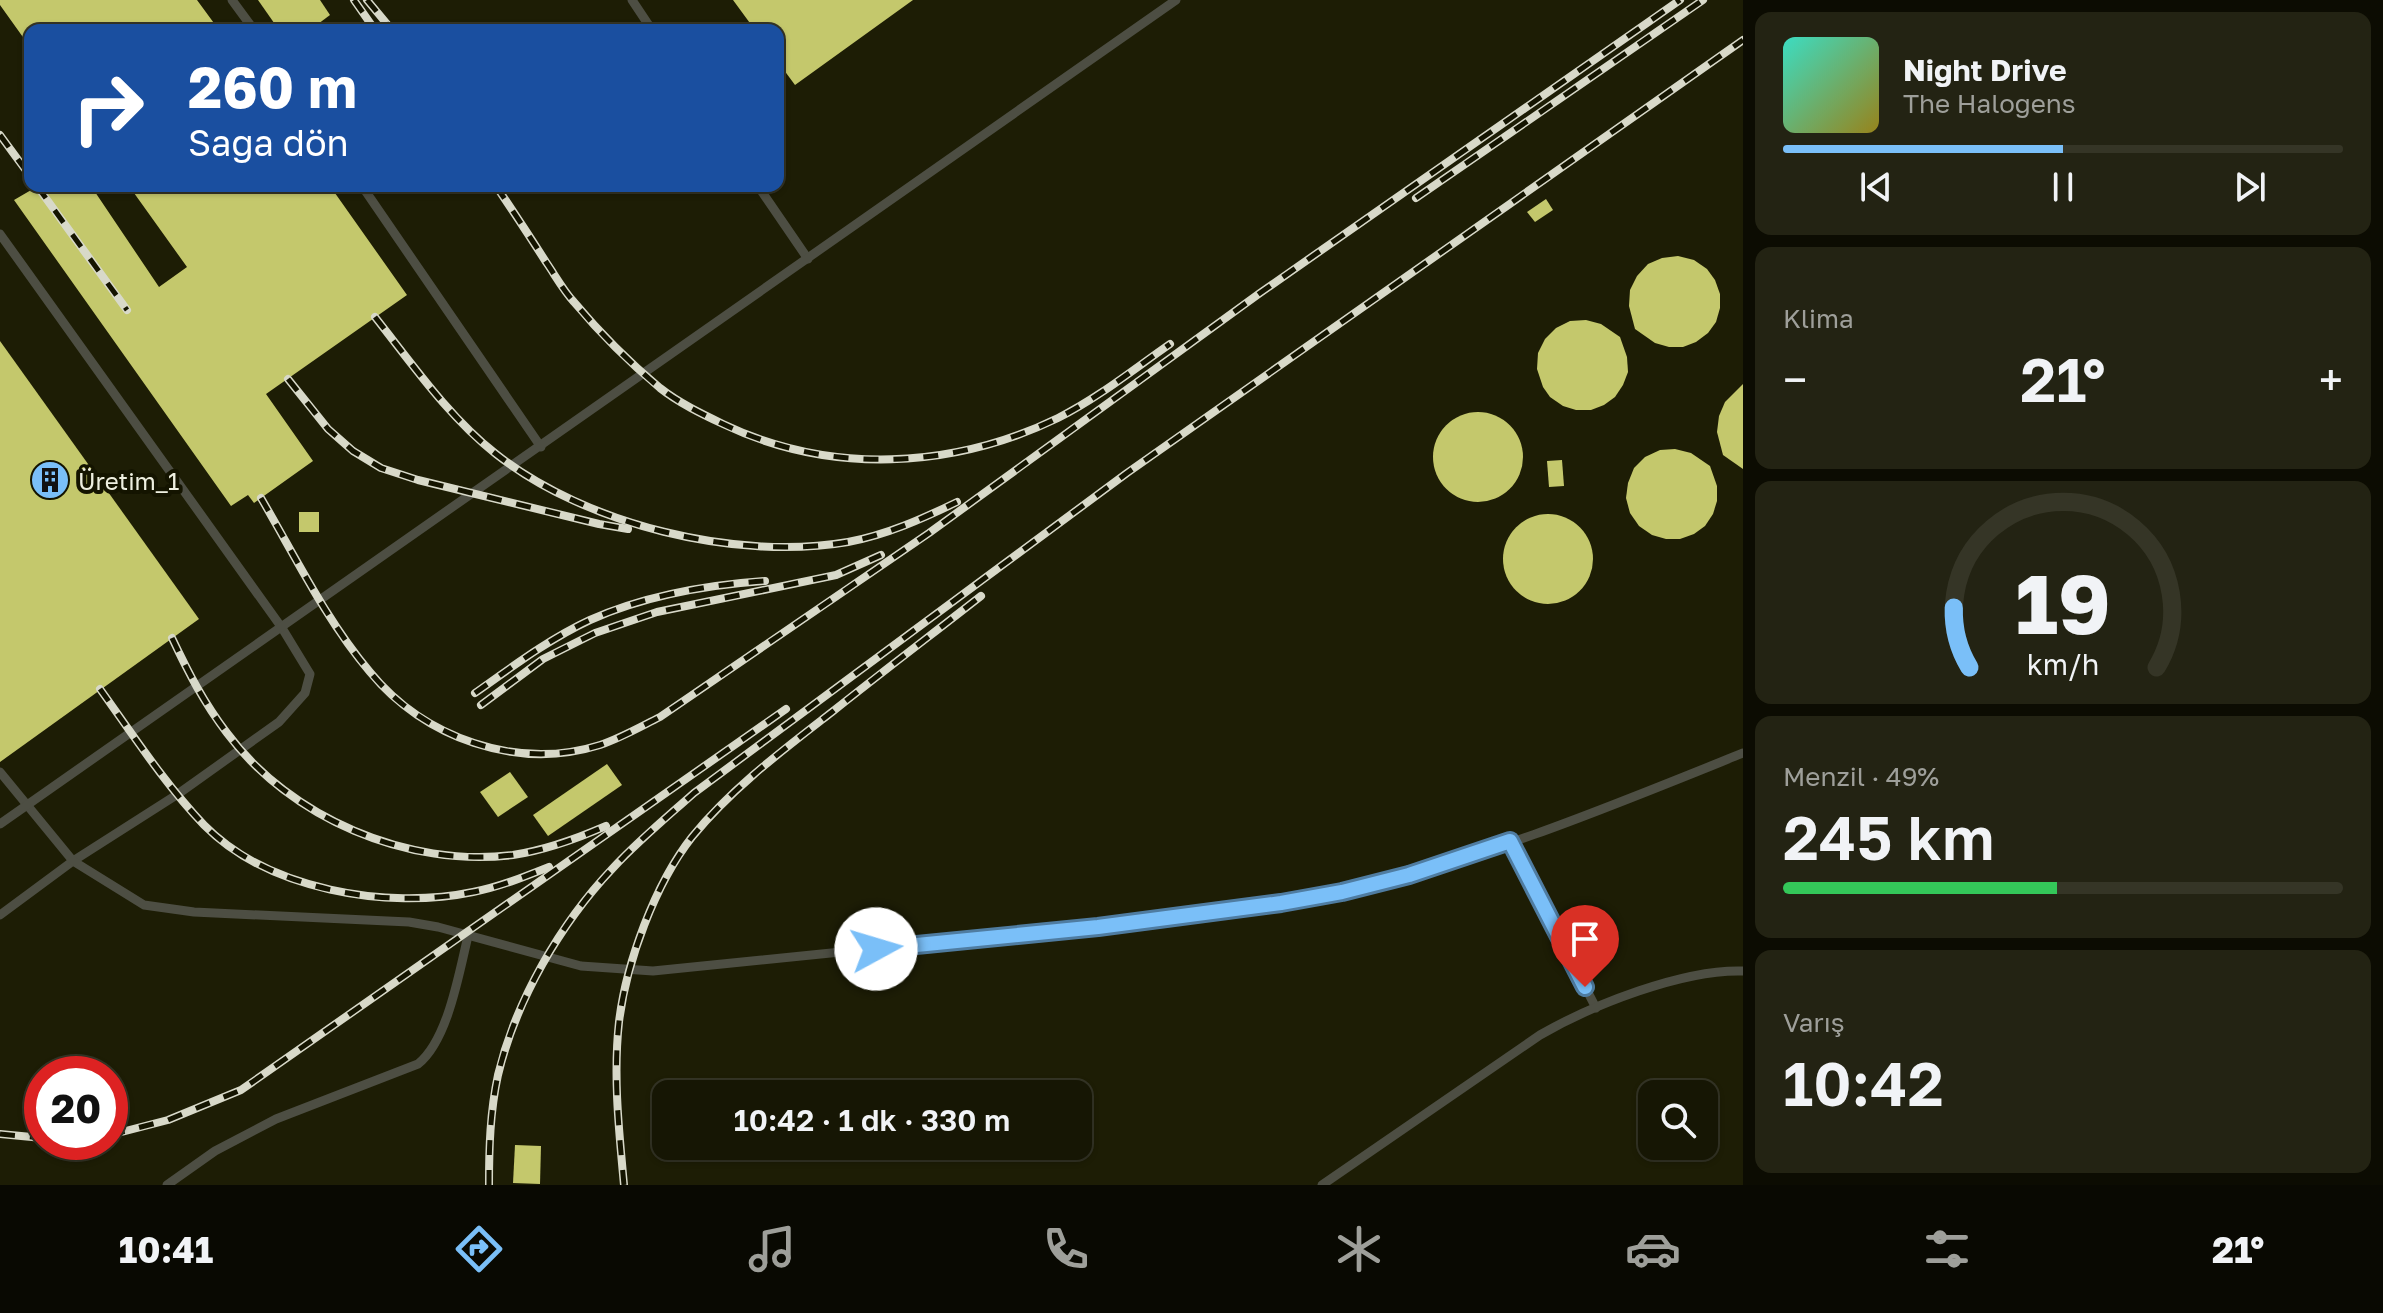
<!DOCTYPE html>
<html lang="tr">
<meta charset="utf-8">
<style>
body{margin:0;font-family:"Golos Text",sans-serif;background:#232313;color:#f1f3f6;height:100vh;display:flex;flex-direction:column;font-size:30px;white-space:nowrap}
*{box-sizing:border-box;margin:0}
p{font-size:26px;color:#9e9f9a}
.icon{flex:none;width:44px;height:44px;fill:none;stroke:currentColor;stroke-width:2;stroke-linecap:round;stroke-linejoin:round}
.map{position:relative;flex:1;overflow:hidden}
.sheet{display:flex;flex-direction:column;gap:12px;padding:12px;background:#0c0c02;width:640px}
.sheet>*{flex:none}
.top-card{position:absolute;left:24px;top:24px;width:760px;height:168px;border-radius:16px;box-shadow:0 2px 6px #0004,0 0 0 2px #353526;background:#1a4fa0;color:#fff;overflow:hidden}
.buttons{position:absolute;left:1638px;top:1080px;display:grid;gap:16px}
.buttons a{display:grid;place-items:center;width:80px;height:80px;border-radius:16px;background:#161604;box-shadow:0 2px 6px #0004,0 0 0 2px #353526;font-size:40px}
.speed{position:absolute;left:24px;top:1056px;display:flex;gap:16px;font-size:40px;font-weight:700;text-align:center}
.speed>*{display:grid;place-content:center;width:104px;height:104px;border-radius:50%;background:#161604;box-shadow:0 2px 6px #0004,0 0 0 2px #353526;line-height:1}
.speed .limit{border:12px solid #d22;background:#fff;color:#111}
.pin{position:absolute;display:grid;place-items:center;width:68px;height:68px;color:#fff;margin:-82px -34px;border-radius:50% 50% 50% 0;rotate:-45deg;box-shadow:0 0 8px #0007}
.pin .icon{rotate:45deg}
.me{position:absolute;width:88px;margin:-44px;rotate:84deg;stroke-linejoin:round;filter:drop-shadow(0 0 6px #0008)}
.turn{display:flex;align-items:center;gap:28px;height:168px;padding:0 32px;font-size:36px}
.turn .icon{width:104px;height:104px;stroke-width:2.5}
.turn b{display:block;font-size:56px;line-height:68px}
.big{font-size:60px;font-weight:600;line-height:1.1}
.sheet .widget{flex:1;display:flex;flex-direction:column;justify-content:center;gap:12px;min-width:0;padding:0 28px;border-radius:16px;background:#232313}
.sheet .dial{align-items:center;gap:0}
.dial svg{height:208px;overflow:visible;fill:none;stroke:#353526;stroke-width:7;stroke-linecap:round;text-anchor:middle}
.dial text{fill:#f1f3f6;stroke:none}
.song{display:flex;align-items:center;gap:24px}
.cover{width:96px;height:96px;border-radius:12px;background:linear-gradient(135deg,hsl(170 70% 55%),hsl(50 70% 35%))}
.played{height:8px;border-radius:4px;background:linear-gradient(90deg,#7abff8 50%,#353526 50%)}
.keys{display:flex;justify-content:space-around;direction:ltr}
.heat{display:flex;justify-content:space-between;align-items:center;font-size:44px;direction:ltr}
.charge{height:12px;border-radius:6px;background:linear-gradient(90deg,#34c759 49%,#353526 0)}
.trip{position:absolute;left:652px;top:1080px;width:440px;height:80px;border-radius:16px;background:#161604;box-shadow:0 2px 6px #0004,0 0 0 2px #353526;font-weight:600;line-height:80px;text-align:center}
.tab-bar{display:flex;height:128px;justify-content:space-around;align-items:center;background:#090902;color:#9e9f9a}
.tab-bar .icon{width:56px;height:56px}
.tab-bar .on{color:#7abff8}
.tab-bar b{font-size:36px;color:#f1f3f6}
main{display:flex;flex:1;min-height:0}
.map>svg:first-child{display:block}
.building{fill:#c4c86c}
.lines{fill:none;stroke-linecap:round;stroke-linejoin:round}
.lane{stroke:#4d4e43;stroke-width:9}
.rail-casing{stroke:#d8d9c9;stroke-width:8}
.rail{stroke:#141400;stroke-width:5;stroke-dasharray:15;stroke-linecap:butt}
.route-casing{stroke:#4f7ca1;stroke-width:20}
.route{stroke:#7abff8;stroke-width:14}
.labels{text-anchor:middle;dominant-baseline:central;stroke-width:8;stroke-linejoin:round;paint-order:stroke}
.poi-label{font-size:24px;fill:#eeefe0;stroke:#141400;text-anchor:start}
</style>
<main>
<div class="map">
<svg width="1743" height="1185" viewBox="0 0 1743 1185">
<rect width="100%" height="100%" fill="#1d1d05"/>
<!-- building -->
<g class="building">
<path d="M0 0H197L219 30H30V47L0 5Z"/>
<path d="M258 0H320L330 15 310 30H279Z"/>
<path d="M733 0H913L795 85 778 62V30H755Z"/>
<path d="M38 186H91L159 287 187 267 129 186H330L407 295 266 394 313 461 254 503 248 495 231 506 14 200Z"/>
<path d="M1546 199 1553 210 1535 222 1527 212Z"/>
<path d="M1678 256 1694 260 1707 269 1715 280 1720 294V308L1716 322 1708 333 1696 342 1683 347H1669L1655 343 1635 329 1629 306 1630 290 1637 276 1648 264 1662 258Z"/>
<path d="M1586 320 1601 324 1620 337 1627 357 1628 372 1623 385 1615 397 1604 405 1591 410H1576L1563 406 1550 397 1543 387 1537 369 1538 353 1545 339 1556 328 1570 321Z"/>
<path d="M0 341 199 619 0 762Z"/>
<path d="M1743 384V469L1723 455 1717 432 1719 416 1725 402Z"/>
<circle cx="1478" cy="457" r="45"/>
<path d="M1675 449 1691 453 1710 466 1717 486V501L1713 514 1705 526 1694 534 1680 539H1666L1652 535 1639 526 1630 513 1626 498 1628 483 1634 468 1645 457 1660 450Z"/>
<path d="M1562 460 1564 486 1549 487 1547 461Z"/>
<rect x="299" y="512" width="20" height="20"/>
<circle cx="1548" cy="559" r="45"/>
<path d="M607 764 622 785 548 836 533 815Z"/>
<path d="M510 772 528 797 498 817 480 792Z"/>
<path d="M515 1145 541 1146 540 1184 513 1183Z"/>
</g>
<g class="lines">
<!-- lane -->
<g class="lane">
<path d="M232 0 254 30"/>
<path d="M632 0 652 30"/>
<path d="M362 186 541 447"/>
<path d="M758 186 808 259"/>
<path d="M0 234 282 628 310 674 305 693 279 722 178 794 73 861 0 915"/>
<path d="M0 772 73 861 144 905 194 912 409 922 438 927 581 966 653 971C782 958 910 945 1038 932 1138 923 1246 913 1344 891 1479 861 1614 805 1743 753"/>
<path d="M0 824 1176 0"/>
<path d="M1510 841 1596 1008"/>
<path d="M167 1185 215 1151 276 1119 418 1064C448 1040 459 973 468 936"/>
<path d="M1322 1185 1540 1035C1592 1005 1683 969 1743 971"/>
</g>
<!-- rail casing -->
<g class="rail-casing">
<g id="rail">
<path d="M354 0 375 30"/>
<path d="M367 0 392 30"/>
<path d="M0 135 30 176"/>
<path d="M37 186 127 310"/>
<path d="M496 186C513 211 530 237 546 262 555 275 563 290 574 302 600 333 629 362 660 388 679 403 702 414 723 424 830 475 953 469 1058 418 1098 398 1134 369 1170 344"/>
<path d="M1416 198 1703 0"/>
<path d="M375 317C413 365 448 416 496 454 586 525 736 561 848 542 886 535 922 519 957 502"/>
<path d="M288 379 328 429 353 451 381 468 418 480 599 524 628 529"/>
<path d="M261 498C295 556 326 620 370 672 424 738 517 771 600 745 621 738 640 727 660 717L929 533 1260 293 1680 0"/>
<path d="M172 638C188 672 204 703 227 733 290 818 408 868 513 855 546 850 576 839 606 826"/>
<path d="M100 689C133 735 165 784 204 825 268 890 387 910 473 892 499 887 524 877 549 867"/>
<path d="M475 693C512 667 549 639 590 620 644 596 706 585 765 581"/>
<path d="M481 705 543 659 595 633 657 612 836 575 881 555"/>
<path d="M0 1134 42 1138"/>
<path d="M110 1135 168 1120 241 1090 786 709"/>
<path d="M489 1185C489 1148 490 1112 498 1075 516 1000 560 924 613 868 638 841 667 817 694 793L1127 473 1743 40"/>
<path d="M624 1185C619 1131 613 1076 619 1022 626 963 655 884 692 837 732 788 783 750 832 712 881 673 931 635 981 596"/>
</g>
</g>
<!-- rail -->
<use href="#rail" class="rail"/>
</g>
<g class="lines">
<!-- route casing -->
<g class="route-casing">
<path id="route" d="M876 949 1098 927 1281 903 1342 892 1409 875 1510 841 1585 987"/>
</g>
<!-- route -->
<use href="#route" class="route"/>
</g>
<!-- icons -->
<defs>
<g id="building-disc" transform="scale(2)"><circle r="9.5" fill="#7abff8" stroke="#141400"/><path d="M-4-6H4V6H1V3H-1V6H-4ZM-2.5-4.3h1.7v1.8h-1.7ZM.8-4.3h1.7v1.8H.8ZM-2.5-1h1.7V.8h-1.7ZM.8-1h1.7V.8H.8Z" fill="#111"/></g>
</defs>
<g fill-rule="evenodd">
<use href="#building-disc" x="50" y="480"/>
</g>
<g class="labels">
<!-- poi labels -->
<g class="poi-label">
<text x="78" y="480">Üretim_1</text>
</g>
</g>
</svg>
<div class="buttons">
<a><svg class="icon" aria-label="search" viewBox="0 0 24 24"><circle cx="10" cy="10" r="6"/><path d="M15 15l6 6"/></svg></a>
</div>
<div class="speed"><div class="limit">20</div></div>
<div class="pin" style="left:1585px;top:987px;background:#d93025"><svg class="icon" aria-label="arrive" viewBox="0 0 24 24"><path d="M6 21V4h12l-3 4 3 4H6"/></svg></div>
<svg class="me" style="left:876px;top:949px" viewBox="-20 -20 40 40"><circle r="19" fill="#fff"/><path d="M0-13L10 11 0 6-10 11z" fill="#7abff8"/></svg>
<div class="trip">10:42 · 1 dk · 330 m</div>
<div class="top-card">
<div class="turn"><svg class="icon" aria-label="right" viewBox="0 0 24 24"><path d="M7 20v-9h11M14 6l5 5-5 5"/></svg><div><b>260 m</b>Sağa dön</div></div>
</div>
</div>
<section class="sheet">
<div class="widget">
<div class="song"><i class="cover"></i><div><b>Night Drive</b><p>The Halogens</p></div></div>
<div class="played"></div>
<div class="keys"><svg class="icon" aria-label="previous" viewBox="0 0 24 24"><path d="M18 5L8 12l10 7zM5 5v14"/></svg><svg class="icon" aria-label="pause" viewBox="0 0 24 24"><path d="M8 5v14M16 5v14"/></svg><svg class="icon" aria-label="next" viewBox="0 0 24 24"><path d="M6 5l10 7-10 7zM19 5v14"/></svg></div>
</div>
<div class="widget"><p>Klima</p>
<div class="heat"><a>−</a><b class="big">21°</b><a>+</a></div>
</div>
<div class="widget dial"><svg viewBox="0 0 100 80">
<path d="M14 69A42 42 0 1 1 86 69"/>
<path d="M14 69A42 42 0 0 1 8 46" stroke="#7abff8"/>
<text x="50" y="56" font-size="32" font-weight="700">19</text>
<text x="50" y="72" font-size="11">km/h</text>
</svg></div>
<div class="widget"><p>Menzil · 49%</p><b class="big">245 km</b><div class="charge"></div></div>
<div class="widget"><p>Varış</p><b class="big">10:42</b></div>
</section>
</main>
<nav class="tab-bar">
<b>10:41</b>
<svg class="icon on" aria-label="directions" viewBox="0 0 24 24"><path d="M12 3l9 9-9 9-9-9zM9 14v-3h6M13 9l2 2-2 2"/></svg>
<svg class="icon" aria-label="music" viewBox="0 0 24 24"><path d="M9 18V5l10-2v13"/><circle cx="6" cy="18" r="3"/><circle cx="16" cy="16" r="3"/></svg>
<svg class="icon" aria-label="phone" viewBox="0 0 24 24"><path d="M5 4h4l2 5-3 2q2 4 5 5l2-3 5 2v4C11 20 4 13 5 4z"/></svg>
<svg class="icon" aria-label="climate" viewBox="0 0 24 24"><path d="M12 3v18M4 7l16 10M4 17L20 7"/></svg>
<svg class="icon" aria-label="car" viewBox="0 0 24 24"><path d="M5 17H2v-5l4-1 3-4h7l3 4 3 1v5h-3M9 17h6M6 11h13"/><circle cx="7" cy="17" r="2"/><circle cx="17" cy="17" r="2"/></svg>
<svg class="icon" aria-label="filters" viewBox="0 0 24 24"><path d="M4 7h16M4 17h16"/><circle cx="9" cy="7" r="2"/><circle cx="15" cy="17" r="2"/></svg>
<b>21°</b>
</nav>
